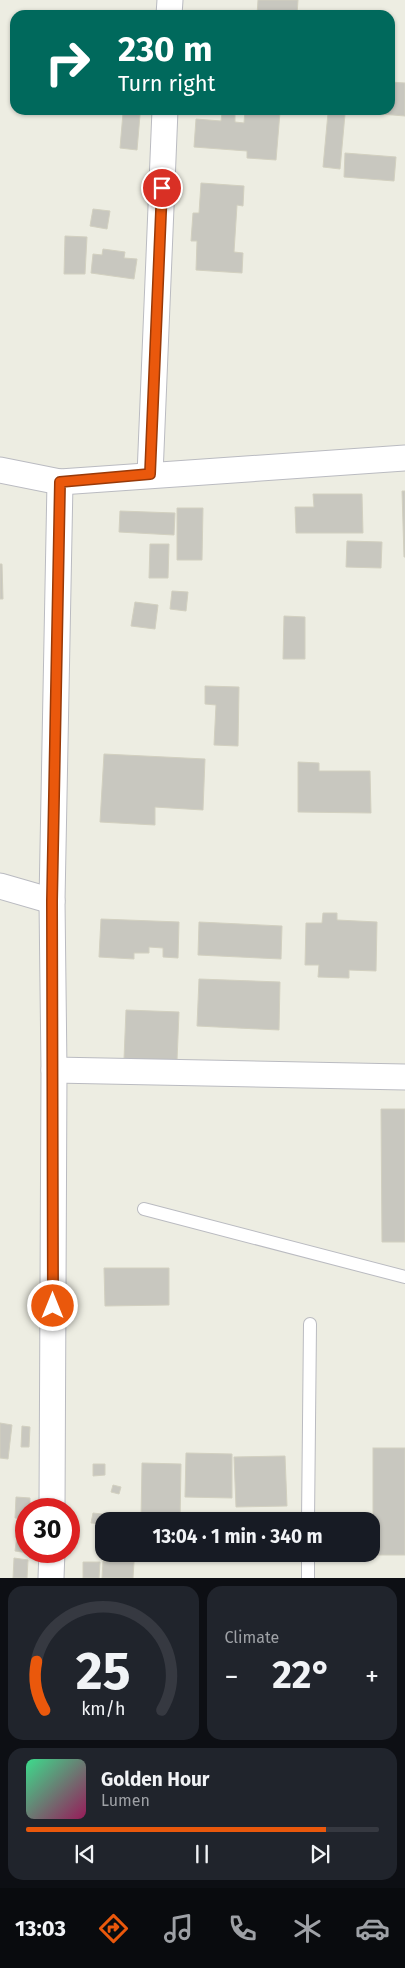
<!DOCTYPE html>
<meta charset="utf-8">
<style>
body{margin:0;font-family:"Fira Sans",sans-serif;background:#20242c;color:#f1f3f6;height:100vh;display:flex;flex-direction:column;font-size:19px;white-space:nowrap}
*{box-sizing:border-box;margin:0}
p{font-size:16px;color:#9ea1a6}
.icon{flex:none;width:28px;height:28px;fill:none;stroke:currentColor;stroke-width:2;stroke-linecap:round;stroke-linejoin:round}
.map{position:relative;height:1578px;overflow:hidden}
.sheet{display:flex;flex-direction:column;gap:8px;padding:8px;background:#0d0f14;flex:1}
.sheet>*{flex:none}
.guide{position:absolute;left:10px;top:10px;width:385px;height:105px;border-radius:15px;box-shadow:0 1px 4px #0004;background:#00695c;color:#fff;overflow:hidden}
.speed{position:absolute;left:15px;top:1498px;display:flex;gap:10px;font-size:25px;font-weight:700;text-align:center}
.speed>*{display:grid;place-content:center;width:65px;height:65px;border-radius:50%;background:#171b24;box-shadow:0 1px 4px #0004;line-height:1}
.speed .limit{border:8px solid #d22;background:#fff;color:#111}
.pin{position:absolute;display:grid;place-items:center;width:42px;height:42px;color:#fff;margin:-21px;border:2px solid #fff;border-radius:50%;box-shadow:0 1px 5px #0007}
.me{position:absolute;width:55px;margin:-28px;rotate:0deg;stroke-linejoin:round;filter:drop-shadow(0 0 4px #0008)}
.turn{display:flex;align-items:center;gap:18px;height:105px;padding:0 25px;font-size:22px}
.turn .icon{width:65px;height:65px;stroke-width:2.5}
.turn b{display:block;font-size:35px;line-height:42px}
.big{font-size:38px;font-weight:700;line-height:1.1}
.sheet .tile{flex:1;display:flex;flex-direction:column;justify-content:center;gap:8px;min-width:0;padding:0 18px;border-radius:15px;background:#20242c}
.sheet .dial{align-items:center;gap:0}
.dial svg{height:130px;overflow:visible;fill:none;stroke:#363941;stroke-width:7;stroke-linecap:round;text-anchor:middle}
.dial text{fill:#f1f3f6;stroke:none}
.song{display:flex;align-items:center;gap:15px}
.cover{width:60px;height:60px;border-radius:8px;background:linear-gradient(135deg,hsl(150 70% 55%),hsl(330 70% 35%))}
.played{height:5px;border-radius:2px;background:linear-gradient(90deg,#ea580c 85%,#363941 85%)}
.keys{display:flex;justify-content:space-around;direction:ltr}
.heat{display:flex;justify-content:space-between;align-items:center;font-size:28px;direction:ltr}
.sheet .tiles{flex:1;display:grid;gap:8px;grid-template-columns:1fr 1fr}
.tile:last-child{grid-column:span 2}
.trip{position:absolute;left:95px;top:1512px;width:285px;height:50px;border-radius:15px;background:#171b24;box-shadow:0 1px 4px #0004;font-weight:700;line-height:50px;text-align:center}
.tabs{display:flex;height:80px;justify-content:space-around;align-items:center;background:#090b0e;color:#9ea1a6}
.tabs .icon{width:35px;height:35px}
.tabs .selected{color:#ea580c}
.tabs b{font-size:22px;color:#f1f3f6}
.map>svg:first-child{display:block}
.building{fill:#c8c7bf;stroke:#d2d0c0}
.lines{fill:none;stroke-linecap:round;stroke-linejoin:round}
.lane-casing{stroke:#babbc1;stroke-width:14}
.street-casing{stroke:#babbc1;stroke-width:27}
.lane{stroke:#fff;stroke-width:12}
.street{stroke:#fff;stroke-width:25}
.route-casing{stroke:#983908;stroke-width:12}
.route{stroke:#ea580c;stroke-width:9}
</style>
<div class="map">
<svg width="405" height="1578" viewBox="0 0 405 1578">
<rect width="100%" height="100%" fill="#edede2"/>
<!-- building -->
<g class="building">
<path d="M258 0H298L297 15H257Z"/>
<path d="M390 82 405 83V116L343 111 390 110Z"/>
<path d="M245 110 280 112 276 160 247 158V151L194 147 196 119 221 121 222 113 235 114V122L244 123Z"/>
<path d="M123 113 140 115 137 150 120 148Z"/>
<path d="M328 113 345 114 340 169 323 167Z"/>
<path d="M345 153 396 157 394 181 344 177Z"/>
<path d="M201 183 244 186 243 206 237 205 234 252 243 253 242 273 196 270 197 241H191L193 213H199Z"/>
<path d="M93 209 110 211 107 229 90 226Z"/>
<path d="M65 236 87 237 85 274H64Z"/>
<path d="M103 249 125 252 124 258 137 259 134 279 91 273 93 254 102 255Z"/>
<path d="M402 491H405V557H404Z"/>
<path d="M313 494H362L363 533H296L295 507H314Z"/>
<path d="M177 508H203L202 560H177Z"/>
<path d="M120 511 175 513 174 535 119 532Z"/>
<path d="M347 541 382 542 381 568 346 567Z"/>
<path d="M150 544H169L168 578H149Z"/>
<path d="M0 564H2L3 599H0Z"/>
<path d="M172 591 188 592 186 611 170 609Z"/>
<path d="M135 602 158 605 155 629 131 626Z"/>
<path d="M284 616 305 617V659H283Z"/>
<path d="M205 686 239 687 238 746 214 745 216 705 205 704Z"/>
<path d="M104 754 205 759 203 810 155 807V825L100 822Z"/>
<path d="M298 762 319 763V771H370L371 813 298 812Z"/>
<path d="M323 913H337V920L377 922 376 971 349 970V978L318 977 319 965H305L306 923H322Z"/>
<path d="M101 919 179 922 178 958 163 957V948L149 947V953H134V959L99 957Z"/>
<path d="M199 922 282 926 281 959 198 955Z"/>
<path d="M199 979 280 982 279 1030 197 1026Z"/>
<path d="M126 1010 179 1012 177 1061 124 1059Z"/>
<path d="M381 1109H405V1242H382Z"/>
<path d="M104 1268H169V1305L105 1306Z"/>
<path d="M0 1423 12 1425 8 1459 0 1458Z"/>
<path d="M22 1426 30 1427 29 1447H21Z"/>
<rect x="373" y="1448" width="32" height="107"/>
<path d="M186 1453 232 1454V1498L185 1497Z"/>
<path d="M285 1456 287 1506 236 1507 234 1457Z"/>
<path d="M142 1463 181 1464 180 1521H141Z"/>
<path d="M93 1464H105V1475L93 1476Z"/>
<path d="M113 1485 121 1487 119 1494 111 1492Z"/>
<path d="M16 1497 30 1498V1509H26V1519L15 1518Z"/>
<path d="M93 1513 110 1515V1521H104V1524L91 1523Z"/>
<path d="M18 1529 26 1530V1551H36V1554L15 1551Z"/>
<path d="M102 1544H104V1554H120V1559H102Z"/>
<path d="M14 1558 28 1560 27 1578H13Z"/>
<path d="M103 1561 134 1562 133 1578H102Z"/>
<path d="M83 1562H100L99 1578H83Z"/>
</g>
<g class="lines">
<!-- lane casing -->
<g class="lane-casing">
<g id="lane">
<path d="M144 1209 405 1277"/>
<path d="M308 1521 310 1324"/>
<path d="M308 1578V1554"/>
</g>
</g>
<!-- street casing -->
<g class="street-casing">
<g id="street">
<path d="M169 15 170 0"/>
<path d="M0 470 60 482 405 458"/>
<path d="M150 475 165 110"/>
<path d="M0 886 52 901"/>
<path d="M54 1070 405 1077"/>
<path d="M52 1509 54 1070 52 901 60 482"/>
<path d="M51 1578 52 1551"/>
</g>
</g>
<!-- lane -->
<use href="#lane" class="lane"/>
<!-- street -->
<use href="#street" class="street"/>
</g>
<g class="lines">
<!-- route casing -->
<g class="route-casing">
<path id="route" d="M53 1306 52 901 60 482 150 474 162 188"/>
</g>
<!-- route -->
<use href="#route" class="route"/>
</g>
</svg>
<div class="speed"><div class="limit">30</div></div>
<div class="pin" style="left:162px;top:188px;background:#d93025"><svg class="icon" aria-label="arrive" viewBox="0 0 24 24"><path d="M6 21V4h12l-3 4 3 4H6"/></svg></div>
<svg class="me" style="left:53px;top:1306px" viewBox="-20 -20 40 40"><circle r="17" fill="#ea580c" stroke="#fff" stroke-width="3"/><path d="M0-11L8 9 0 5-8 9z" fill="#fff"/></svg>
<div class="trip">13:04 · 1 min · 340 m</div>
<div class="guide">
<div class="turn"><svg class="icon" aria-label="right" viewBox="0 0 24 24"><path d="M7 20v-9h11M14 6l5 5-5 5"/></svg><div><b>230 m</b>Turn right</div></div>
</div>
</div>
<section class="sheet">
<div class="tiles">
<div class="tile dial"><svg viewBox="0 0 100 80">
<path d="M14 69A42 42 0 1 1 86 69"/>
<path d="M14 69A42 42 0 0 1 9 39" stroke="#ea580c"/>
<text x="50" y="56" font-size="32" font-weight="700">25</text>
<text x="50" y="72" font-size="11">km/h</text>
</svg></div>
<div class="tile"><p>Climate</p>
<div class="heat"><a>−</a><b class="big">22°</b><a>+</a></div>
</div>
<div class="tile">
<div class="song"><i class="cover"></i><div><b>Golden Hour</b><p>Lumen</p></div></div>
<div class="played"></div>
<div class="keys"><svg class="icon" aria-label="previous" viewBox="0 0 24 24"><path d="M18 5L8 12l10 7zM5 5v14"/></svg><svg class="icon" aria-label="pause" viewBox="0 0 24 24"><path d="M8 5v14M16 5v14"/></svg><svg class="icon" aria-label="next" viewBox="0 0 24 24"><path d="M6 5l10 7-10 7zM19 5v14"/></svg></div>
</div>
</div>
</section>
<nav class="tabs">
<b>13:03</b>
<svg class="icon selected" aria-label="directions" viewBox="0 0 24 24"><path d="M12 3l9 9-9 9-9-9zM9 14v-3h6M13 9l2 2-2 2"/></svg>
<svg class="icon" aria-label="music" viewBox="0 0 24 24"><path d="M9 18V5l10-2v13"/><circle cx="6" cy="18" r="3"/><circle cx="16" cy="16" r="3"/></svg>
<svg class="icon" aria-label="phone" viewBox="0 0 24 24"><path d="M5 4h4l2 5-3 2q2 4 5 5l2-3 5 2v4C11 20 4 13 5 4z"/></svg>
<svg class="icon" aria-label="climate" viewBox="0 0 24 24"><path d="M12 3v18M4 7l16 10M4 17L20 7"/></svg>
<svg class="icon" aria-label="car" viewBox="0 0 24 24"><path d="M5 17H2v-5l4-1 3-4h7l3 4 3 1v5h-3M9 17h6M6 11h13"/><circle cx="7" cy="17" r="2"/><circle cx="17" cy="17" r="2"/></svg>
</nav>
